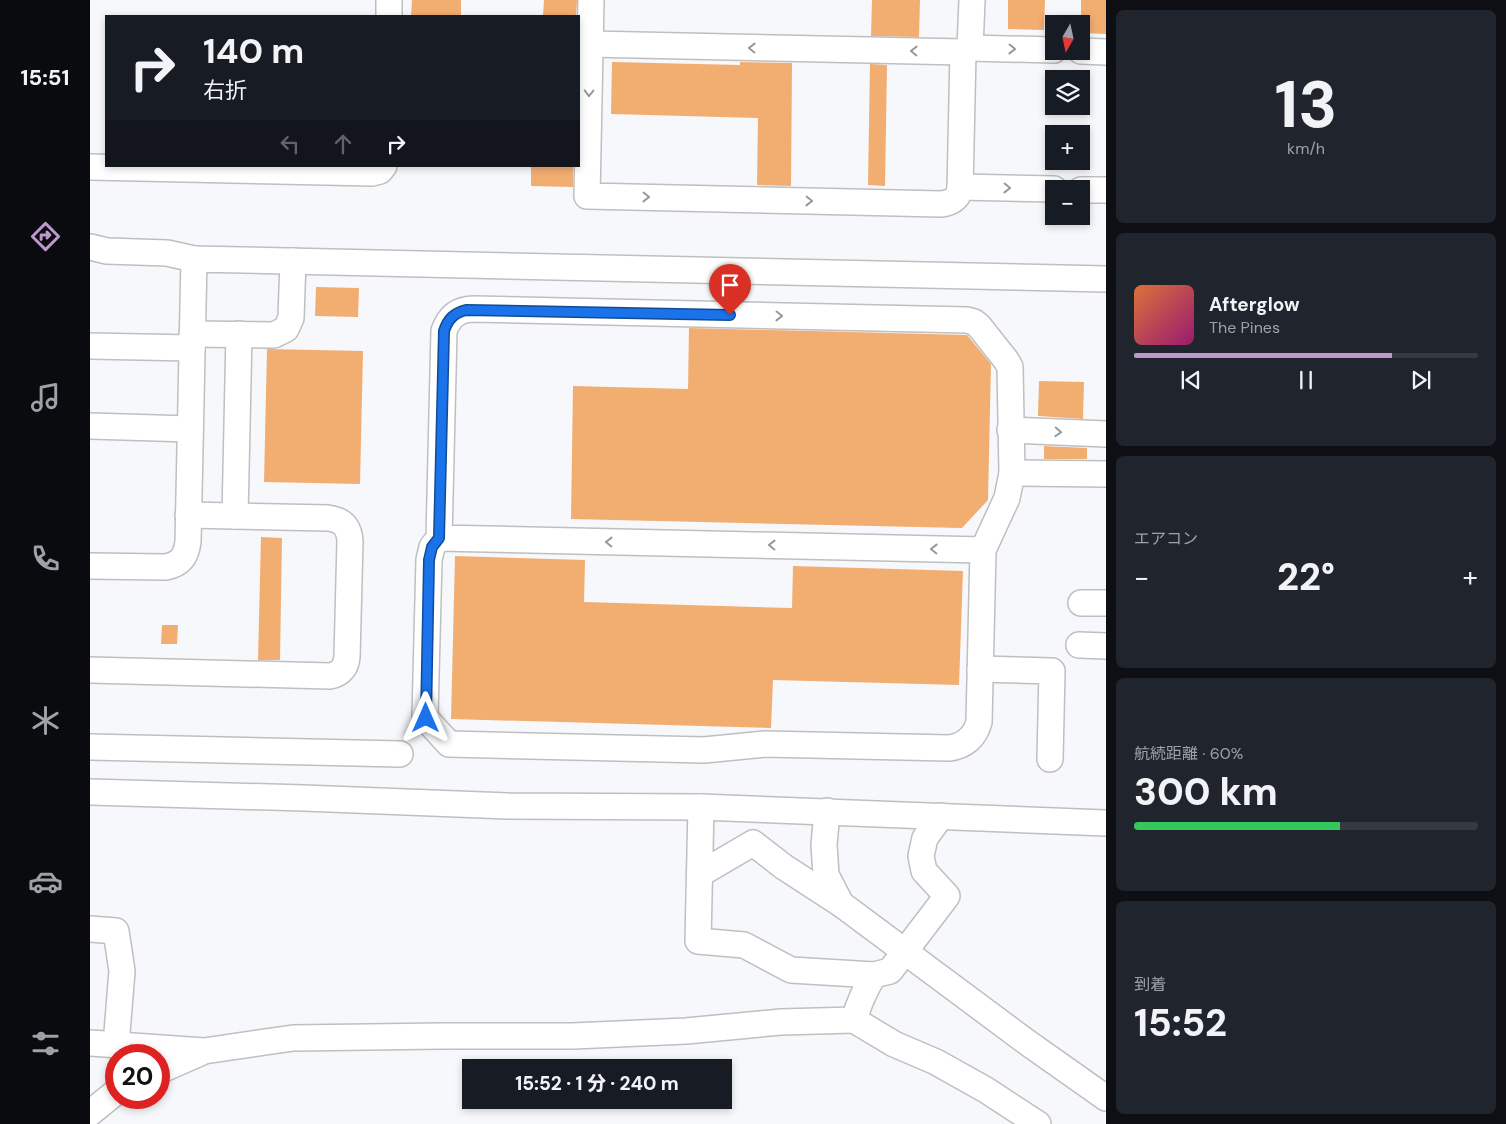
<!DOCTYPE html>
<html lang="ja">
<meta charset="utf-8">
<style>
body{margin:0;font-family:"DM Sans","Noto Sans JP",sans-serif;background:#20242c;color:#f1f3f6;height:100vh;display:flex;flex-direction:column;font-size:19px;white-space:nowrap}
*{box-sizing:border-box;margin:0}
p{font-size:16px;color:#9ea1a6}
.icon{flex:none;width:28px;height:28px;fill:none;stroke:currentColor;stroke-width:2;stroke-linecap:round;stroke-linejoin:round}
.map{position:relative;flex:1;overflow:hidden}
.side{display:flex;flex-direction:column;gap:10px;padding:10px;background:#0d0f14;width:400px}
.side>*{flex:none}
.top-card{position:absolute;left:15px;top:15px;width:475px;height:152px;border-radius:0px;box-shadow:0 2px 8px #0003;background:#171b24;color:#f1f3f6;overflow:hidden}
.needle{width:32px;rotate:189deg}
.fabs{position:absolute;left:955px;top:15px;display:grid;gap:10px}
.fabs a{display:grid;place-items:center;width:45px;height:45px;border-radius:0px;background:#171b24;box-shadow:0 2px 8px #0003;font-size:25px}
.speed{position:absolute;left:15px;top:1044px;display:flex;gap:10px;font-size:25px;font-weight:700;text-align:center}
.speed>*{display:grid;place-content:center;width:65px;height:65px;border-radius:50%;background:#171b24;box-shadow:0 2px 8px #0003;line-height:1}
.speed .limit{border:8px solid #d22;background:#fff;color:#111}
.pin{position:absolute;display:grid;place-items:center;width:42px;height:42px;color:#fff;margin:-51px -21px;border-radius:50% 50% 50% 0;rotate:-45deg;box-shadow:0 0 5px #0007}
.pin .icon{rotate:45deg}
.me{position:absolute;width:55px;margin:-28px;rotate:0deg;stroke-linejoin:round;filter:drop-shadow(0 0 4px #0008)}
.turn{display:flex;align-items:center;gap:18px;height:105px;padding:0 15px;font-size:22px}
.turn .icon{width:65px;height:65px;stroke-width:2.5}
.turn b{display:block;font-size:35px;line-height:42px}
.lanes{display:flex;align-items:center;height:48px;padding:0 15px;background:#0003;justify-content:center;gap:25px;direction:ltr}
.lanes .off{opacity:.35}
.big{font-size:38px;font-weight:800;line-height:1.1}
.side .tile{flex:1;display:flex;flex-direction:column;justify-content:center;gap:8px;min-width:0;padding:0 18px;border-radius:8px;background:#20242c}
.side .dial{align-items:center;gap:0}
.dial b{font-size:65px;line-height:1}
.song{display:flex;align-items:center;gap:15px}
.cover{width:60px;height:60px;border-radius:8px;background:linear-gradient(135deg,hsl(20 70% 55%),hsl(320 70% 35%))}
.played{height:5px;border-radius:2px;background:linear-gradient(90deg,#bd99cd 75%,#363941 75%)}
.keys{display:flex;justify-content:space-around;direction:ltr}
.heat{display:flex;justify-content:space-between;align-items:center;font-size:28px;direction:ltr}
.charge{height:8px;border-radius:4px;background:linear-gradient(90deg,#34c759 60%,#363941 0)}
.trip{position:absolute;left:372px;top:1059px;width:270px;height:50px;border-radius:0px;background:#171b24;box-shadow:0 2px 8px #0003;font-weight:800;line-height:50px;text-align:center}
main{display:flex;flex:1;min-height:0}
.tab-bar{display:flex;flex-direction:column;width:90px;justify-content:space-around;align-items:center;background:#090b0e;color:#9ea1a6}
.tab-bar .icon{width:35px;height:35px}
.tab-bar .current{color:#bd99cd}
.tab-bar b{font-size:22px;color:#f1f3f6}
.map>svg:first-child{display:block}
.building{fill:#f2ad71}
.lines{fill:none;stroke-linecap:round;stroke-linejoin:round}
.minor-casing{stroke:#bfbfc2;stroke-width:28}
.minor{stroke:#fff;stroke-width:25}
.oneway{stroke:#989898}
.route-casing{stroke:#114b97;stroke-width:12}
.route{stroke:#1a73e8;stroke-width:9}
</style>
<main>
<nav class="tab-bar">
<b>15:51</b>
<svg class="icon current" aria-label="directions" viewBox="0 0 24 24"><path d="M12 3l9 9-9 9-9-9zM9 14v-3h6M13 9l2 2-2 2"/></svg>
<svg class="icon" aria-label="music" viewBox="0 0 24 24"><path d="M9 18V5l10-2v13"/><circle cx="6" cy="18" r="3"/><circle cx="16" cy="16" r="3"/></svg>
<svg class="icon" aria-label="phone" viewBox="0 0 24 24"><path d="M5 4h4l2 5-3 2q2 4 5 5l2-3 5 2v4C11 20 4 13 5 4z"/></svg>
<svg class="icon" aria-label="climate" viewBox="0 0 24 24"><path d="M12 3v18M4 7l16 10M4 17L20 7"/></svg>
<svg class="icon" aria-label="car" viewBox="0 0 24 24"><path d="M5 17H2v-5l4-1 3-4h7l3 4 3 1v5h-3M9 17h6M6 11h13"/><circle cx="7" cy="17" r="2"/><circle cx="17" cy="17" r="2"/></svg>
<svg class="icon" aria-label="filters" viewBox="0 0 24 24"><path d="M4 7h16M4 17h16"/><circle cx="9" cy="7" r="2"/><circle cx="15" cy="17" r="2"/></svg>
</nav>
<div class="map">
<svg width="1016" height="1124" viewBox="0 0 1016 1124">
<rect width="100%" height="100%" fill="#f7f8fb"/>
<!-- building -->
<g class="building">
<path d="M322 0H371V16H321Z"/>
<path d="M454 0H487L486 16H453Z"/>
<path d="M782 0H830L829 37 781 36Z"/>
<path d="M918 0H955L954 30 918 29Z"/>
<path d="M991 0H1016V34L991 33Z"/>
<path d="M522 62 650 65V62L702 63 701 186 667 185 668 118 521 114Z"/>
<path d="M780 64 797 65 795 186 778 185Z"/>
<path d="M441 166H483V187L441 186Z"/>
<path d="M226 287 269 288 268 317 225 316Z"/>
<path d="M599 328 877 335 901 364 898 500 872 528 481 519 483 386 598 389Z"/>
<path d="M177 349 273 351 270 484 174 482Z"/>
<path d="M949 381 994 382 993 419 948 416Z"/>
<path d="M954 446 997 448V459H954Z"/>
<path d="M171 537 192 538 190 660H168Z"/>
<path d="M365 556 495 560 494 602 702 608 703 566 873 571 869 685 683 680 681 728 361 719Z"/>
<path d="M72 625H88L87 644H71Z"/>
</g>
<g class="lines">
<!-- minor casing -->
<g class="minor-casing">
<g id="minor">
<path d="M501 0 497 196 851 204C860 203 867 200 870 190L873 52 880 48 882 0"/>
<path d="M299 16V0"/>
<path d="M500 44 873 52"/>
<path d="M880 48 964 50"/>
<path d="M991 51 1016 52"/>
<path d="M0 167 282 173 290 171 294 166"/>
<path d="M870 187 964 189"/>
<path d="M991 190H1016"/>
<path d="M0 247 17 251 77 253 104 259"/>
<path d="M102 334 184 335 196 329 201 318 203 261"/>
<path d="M0 346 102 348"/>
<path d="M0 426 100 429"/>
<path d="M920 430 1016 434"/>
<path d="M922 473 1016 474"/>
<path d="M145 516 149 334"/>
<path d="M349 538 342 547 339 560 335 715 338 721 359 744 614 750 675 744 859 748C875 746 885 737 889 722L893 550 917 498 922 473 920 367 916 360 889 326 884 322 877 320 384 309C368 309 359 317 354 331L349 538 893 550"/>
<path d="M0 566 76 567C91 564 96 556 98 542L104 259 1016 279"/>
<path d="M991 603H1016"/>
<path d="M989 645 1016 646"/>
<path d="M890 669 962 671 960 759"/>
<path d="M0 670 240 676C251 674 256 667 257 657L260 541C259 526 252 520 238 518L98 515"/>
<path d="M0 747 310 754"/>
<path d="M0 792 214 798 418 806 611 807 1016 823"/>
<path d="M611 807 608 941 654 945 701 970 784 975"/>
<path d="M737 811 734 845 736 875 751 904"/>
<path d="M610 874 663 843 694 867 751 904 938 1043 1016 1098"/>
<path d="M0 929 26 931 32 971 26 1045"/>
<path d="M764 1020C769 1003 775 989 784 975L800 971 857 896 834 871 831 856 835 838 851 816"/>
<path d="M0 1043 114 1051 203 1038 353 1036H483L596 1031 691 1022 764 1020 804 1044 846 1062 896 1090 948 1124"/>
<path d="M69 1071 110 1053"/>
<path d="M0 1113 26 1092"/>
</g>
</g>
<!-- minor -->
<use href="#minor" class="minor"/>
</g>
<!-- one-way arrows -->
<defs><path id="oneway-chevron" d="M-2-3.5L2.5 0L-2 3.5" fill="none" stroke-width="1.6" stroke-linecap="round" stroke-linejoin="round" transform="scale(1.25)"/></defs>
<g class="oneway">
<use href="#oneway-chevron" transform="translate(662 48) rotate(-179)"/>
<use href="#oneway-chevron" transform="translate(922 49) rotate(1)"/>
<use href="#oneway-chevron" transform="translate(824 51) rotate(-179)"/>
<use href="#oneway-chevron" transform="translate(499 93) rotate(91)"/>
<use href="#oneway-chevron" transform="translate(917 188) rotate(1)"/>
<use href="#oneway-chevron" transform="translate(556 197) rotate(1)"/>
<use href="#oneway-chevron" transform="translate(719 201) rotate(1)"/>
<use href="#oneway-chevron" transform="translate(689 316) rotate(1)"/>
<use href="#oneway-chevron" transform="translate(968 432) rotate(3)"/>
<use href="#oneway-chevron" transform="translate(519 542) rotate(-179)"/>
<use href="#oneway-chevron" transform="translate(682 545) rotate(-179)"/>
<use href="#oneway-chevron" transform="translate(844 549) rotate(-179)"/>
</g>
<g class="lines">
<!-- route casing -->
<g class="route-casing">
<path id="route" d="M336 718 339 560 342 547 349 538 354 331C358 319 364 313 376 310L640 315"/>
</g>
<!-- route -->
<use href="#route" class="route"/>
</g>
</svg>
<div class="fabs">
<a><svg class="needle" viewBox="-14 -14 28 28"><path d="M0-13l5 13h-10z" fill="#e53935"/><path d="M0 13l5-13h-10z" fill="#9ea1a6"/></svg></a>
<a><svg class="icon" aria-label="layers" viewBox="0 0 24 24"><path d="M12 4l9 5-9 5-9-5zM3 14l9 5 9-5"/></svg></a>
<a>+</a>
<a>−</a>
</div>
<div class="speed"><div class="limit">20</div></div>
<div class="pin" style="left:640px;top:315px;background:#d93025"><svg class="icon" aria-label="arrive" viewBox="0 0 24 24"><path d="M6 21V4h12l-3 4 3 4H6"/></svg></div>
<svg class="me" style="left:336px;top:718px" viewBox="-20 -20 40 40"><path d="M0-17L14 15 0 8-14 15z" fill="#1a73e8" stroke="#fff" stroke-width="4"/></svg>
<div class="trip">15:52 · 1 分 · 240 m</div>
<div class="top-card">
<div class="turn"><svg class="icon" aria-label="right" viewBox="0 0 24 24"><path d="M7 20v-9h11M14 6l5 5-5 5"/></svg><div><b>140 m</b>右折</div></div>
<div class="lanes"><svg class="icon off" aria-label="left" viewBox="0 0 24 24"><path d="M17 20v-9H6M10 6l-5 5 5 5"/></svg><svg class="icon off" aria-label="ahead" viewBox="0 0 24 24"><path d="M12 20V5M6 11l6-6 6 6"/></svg><svg class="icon" aria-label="right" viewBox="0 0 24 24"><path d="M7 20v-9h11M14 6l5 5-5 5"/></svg></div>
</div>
</div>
<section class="side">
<div class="tile dial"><b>13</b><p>km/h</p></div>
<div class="tile">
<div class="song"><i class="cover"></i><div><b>Afterglow</b><p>The Pines</p></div></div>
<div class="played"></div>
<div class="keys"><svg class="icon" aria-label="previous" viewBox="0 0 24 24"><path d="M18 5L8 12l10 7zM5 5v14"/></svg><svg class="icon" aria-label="pause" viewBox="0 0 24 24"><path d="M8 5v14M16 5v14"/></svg><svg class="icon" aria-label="next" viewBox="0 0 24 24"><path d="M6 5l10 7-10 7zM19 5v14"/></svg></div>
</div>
<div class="tile"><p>エアコン</p>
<div class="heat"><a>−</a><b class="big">22°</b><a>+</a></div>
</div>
<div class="tile"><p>航続距離 · 60%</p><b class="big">300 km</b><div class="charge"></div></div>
<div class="tile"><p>到着</p><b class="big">15:52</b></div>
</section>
</main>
